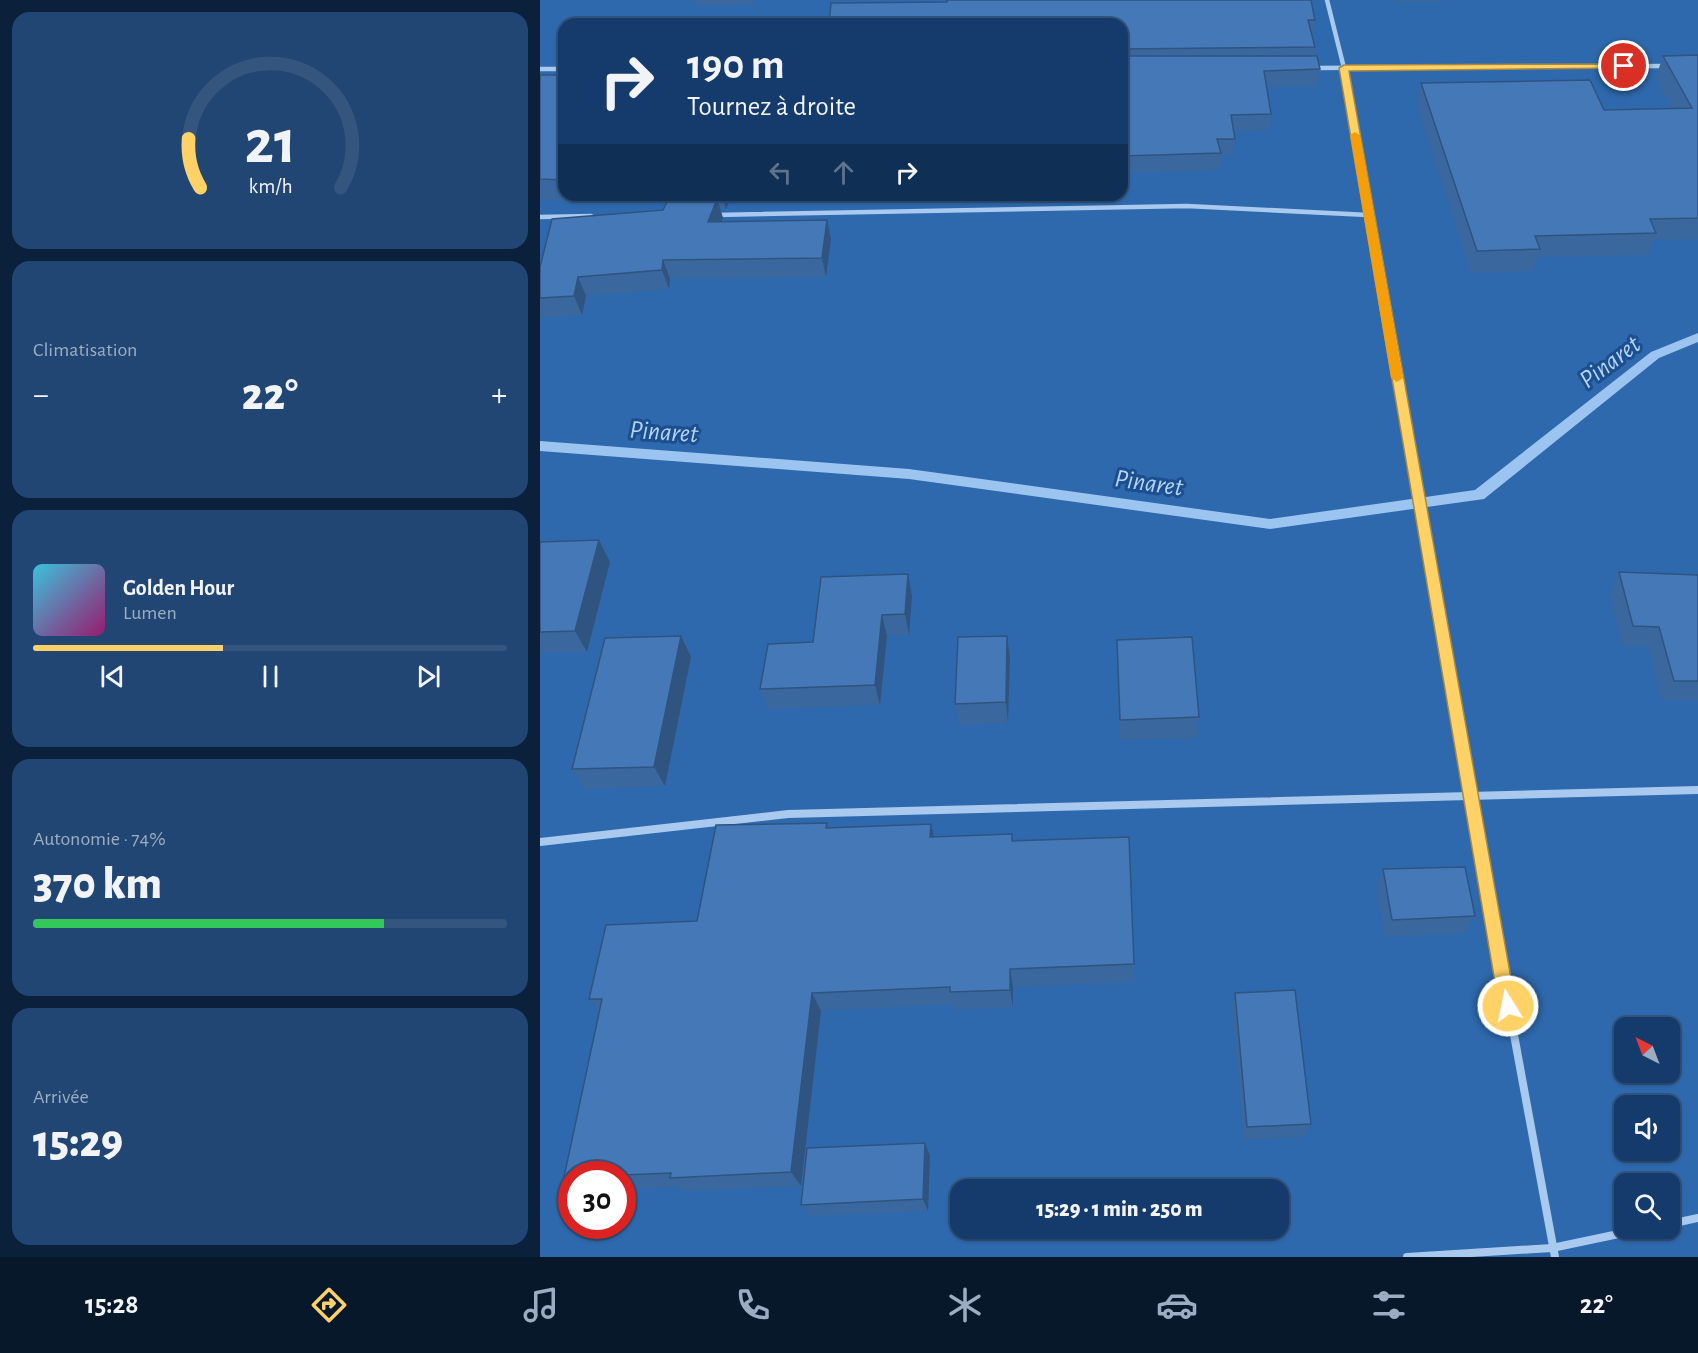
<!DOCTYPE html>
<html lang="fr">
<meta charset="utf-8">
<style>
body{margin:0;font-family:"Alegreya Sans",sans-serif;background:#214673;color:#f1f3f6;height:100vh;display:flex;flex-direction:column;font-size:22px;white-space:nowrap}
*{box-sizing:border-box;margin:0}
p{font-size:20px;color:#9dadc1}
.icon{flex:none;width:33px;height:33px;fill:none;stroke:currentColor;stroke-width:2;stroke-linecap:round;stroke-linejoin:round}
.map{position:relative;flex:1;overflow:hidden}
.details{display:flex;flex-direction:column;gap:12px;padding:12px;background:#0b203b;width:540px}
.details>*{flex:none}
.top-card{position:absolute;left:18px;top:18px;width:570px;height:183px;border-radius:18px;box-shadow:0 2px 4px #0004,0 0 0 2px #33557e;background:#143b6b;color:#f1f3f6;overflow:hidden}
.needle{width:39px;rotate:318deg}
.fabs{position:absolute;left:1074px;top:1017px;display:grid;gap:12px}
.fabs a{display:grid;place-items:center;width:66px;height:66px;border-radius:12px;background:#143b6b;box-shadow:0 2px 4px #0004,0 0 0 2px #33557e;font-size:30px}
.speed{position:absolute;left:18px;top:1161px;display:flex;gap:12px;font-size:30px;font-weight:700;text-align:center}
.speed>*{display:grid;place-content:center;width:78px;height:78px;border-radius:50%;background:#143b6b;box-shadow:0 2px 4px #0004,0 0 0 2px #33557e;line-height:1}
.speed .limit{border:9px solid #d22;background:#fff;color:#111}
.pin{position:absolute;display:grid;place-items:center;width:51px;height:51px;color:#fff;margin:-26px;border:3px solid #fff;border-radius:50%;box-shadow:0 2px 6px #0007}
.me{position:absolute;width:66px;margin:-33px;rotate:350deg;stroke-linejoin:round;filter:drop-shadow(0 0 4px #0008)}
.turn{display:flex;align-items:center;gap:21px;height:126px;padding:0 30px;font-size:27px}
.turn .icon{width:78px;height:78px;stroke-width:2.5}
.turn b{display:block;font-size:42px;line-height:51px}
.lanes{display:flex;align-items:center;height:57px;padding:0 30px;background:#0003;justify-content:center;gap:30px;direction:ltr}
.lanes .off{opacity:.35}
.big{font-size:45px;font-weight:800;line-height:1.1}
.details .card{flex:1;display:flex;flex-direction:column;justify-content:center;gap:9px;min-width:0;padding:0 21px;border-radius:18px;background:#214673}
.details .dial{align-items:center;gap:0}
.dial svg{height:156px;overflow:visible;fill:none;stroke:#33557e;stroke-width:7;stroke-linecap:round;text-anchor:middle}
.dial text{fill:#f1f3f6;stroke:none}
.song{display:flex;align-items:center;gap:18px}
.cover{width:72px;height:72px;border-radius:9px;background:linear-gradient(135deg,hsl(190 70% 55%),hsl(320 70% 35%))}
.played{height:6px;border-radius:3px;background:linear-gradient(90deg,#ffd166 40%,#33557e 40%)}
.keys{display:flex;justify-content:space-around;direction:ltr}
.heat{display:flex;justify-content:space-between;align-items:center;font-size:33px;direction:ltr}
.charge{height:9px;border-radius:4px;background:linear-gradient(90deg,#34c759 74%,#33557e 0)}
.trip{position:absolute;left:410px;top:1179px;width:339px;height:60px;border-radius:18px;background:#143b6b;box-shadow:0 2px 4px #0004,0 0 0 2px #33557e;font-weight:800;line-height:60px;text-align:center}
.tabs{display:flex;height:96px;justify-content:space-around;align-items:center;background:#08182b;color:#9dadc1}
.tabs .icon{width:42px;height:42px}
.tabs .active{color:#ffd166}
.tabs b{font-size:27px;color:#f1f3f6}
main{display:flex;flex:1;min-height:0}
.map>svg:first-child{display:block}
.green{fill:#2e69ad;fill-rule:evenodd}
.lines{fill:none;stroke-linecap:round;stroke-linejoin:round}
.stream{fill:#9cc4f0;fill-rule:evenodd}
.street-far2{stroke:#a9c9ee;stroke-width:4.5}
.street-far1{stroke:#a9c9ee;stroke-width:5}
.street{stroke:#a9c9ee;stroke-width:8}
.wall{fill:#3a679d}
.shaded-wall{fill:#305480}
.building{fill:#4478b7;stroke:#305480;stroke-width:1.5}
.route{fill:#ffd166;stroke:#a68842;stroke-width:1.5}
.slow{fill:#f59e0b}
.labels{text-anchor:middle;dominant-baseline:central;stroke-width:6;stroke-linejoin:round;paint-order:stroke}
.water-label{font-size:26px;font-style:italic;fill:#b5d3f5;stroke:#1b4f8f}
</style>
<main>
<section class="details">
<div class="card dial"><svg viewBox="0 0 100 80">
<path d="M14 69A42 42 0 1 1 86 69"/>
<path d="M14 69A42 42 0 0 1 8 44" stroke="#ffd166"/>
<text x="50" y="56" font-size="32" font-weight="700">21</text>
<text x="50" y="72" font-size="11">km/h</text>
</svg></div>
<div class="card"><p>Climatisation</p>
<div class="heat"><a>−</a><b class="big">22°</b><a>+</a></div>
</div>
<div class="card">
<div class="song"><i class="cover"></i><div><b>Golden Hour</b><p>Lumen</p></div></div>
<div class="played"></div>
<div class="keys"><svg class="icon" aria-label="previous" viewBox="0 0 24 24"><path d="M18 5L8 12l10 7zM5 5v14"/></svg><svg class="icon" aria-label="pause" viewBox="0 0 24 24"><path d="M8 5v14M16 5v14"/></svg><svg class="icon" aria-label="next" viewBox="0 0 24 24"><path d="M6 5l10 7-10 7zM19 5v14"/></svg></div>
</div>
<div class="card"><p>Autonomie · 74%</p><b class="big">370 km</b><div class="charge"></div></div>
<div class="card"><p>Arrivée</p><b class="big">15:29</b></div>
</section>
<div class="map">
<svg width="1158" height="1257" viewBox="0 0 1158 1257">
<rect width="100%" height="100%" fill="#1b4f8f"/>
<!-- green -->
<path class="green" d="M0 0H1158V1257H0ZM24 24H582V195H24ZM1084 1028H1130V1072H1084ZM1084 1106H1130V1150H1084ZM32 1174H82V1226H32ZM1084 1184H1130V1228H1084ZM420 1190H738V1228H420Z"/>
<g class="lines">
<!-- stream -->
<path class="stream" d="M1158 333V342L1119 358 944 499 730 529 369 479 0 451V441L369 469 730 519 935 490 1111 352Z"/>
<!-- street-far2 -->
<g class="street-far2">
<path d="M787 0 804 68 847 317"/>
<path d="M775 68 1127 66"/>
<path d="M0 69H24"/>
<path d="M175 215 647 206 828 215"/>
<path d="M0 217 51 216"/>
</g>
<!-- street-far1 -->
<path class="street-far1" d="M847 316 917 727"/>
<!-- street -->
<g class="street">
<path d="M917 726 1015 1257"/>
<path d="M0 842 248 814 1158 790"/>
<path d="M1130 1224 1158 1218"/>
<path d="M867 1257 1012 1248 1107 1228"/>
</g>
</g>
<!-- wall -->
<g class="wall">
<path d="M155 0H215L214 4 156 6Z"/>
<path d="M855 0H902L901 2H856Z"/>
<path d="M775 20 772 36 775 47 774 56 780 69 778 86 727 87 731 114 730 130 693 131 695 139 693 155 681 156 680 170 582 173V24Z"/>
<path d="M1158 55V239L1113 240 1108 255 998 257 993 271 931 273 877 105 881 83 1064 110 1132 109 1116 77 1123 56Z"/>
<path d="M0 75H24V195H50L47 201 0 200Z"/>
<path d="M133 195H192L186 209H180L183 218 181 221 287 220 291 239 286 277 130 279 129 289 46 296 42 315 0 318V267L123 210 135 200Z"/>
<path d="M0 542 70 562 47 652 0 653Z"/>
<path d="M1079 572 1158 575V701L1122 700 1108 647 1083 646 1070 593Z"/>
<path d="M368 574 372 596 369 635 347 636 340 705 228 709 220 689 273 642Z"/>
<path d="M141 636 151 657 125 786 45 789 32 769Z"/>
<path d="M577 640 659 717 657 738 580 740Z"/>
<path d="M470 657 468 723 419 725 415 704Z"/>
<path d="M287 823 288 828 394 837 473 841 594 964V982L473 987V1007L414 1010 413 1004 281 1011 261 1186 144 1191 140 1187 82 1189V1174H32V1183L24 1177 59 1010 49 999 157 921Z"/>
<path d="M843 869 935 916 926 933 845 937 836 887Z"/>
<path d="M695 993 771 1124 765 1137 704 1140 692 1009Z"/>
<path d="M385 1143 390 1156 388 1211 271 1216 261 1205Z"/>
</g>
<!-- shaded-wall -->
<g class="shaded-wall">
<path d="M45 195H50L47 201Z"/>
<path d="M182 195H192L186 209Z"/>
<path d="M177 199 183 218 174 241 168 222Z"/>
<path d="M287 220 291 239 286 277 282 258Z"/>
<path d="M123 260 130 279 129 289 122 270Z"/>
<path d="M38 277 46 296 42 315 34 296Z"/>
<path d="M59 540 70 562 47 652 35 631Z"/>
<path d="M368 574 372 596 369 635 365 614Z"/>
<path d="M342 615 347 636 340 705 335 685Z"/>
<path d="M141 636 151 657 125 786 114 767Z"/>
<path d="M467 636 470 657 468 723 466 702Z"/>
<path d="M391 824 396 845 390 837Z"/>
<path d="M470 969 473 987V1007L470 990Z"/>
<path d="M272 993 281 1011 261 1186 251 1172Z"/>
<path d="M385 1143 390 1156 388 1211 383 1199Z"/>
</g>
<!-- building -->
<g class="building">
<path d="M407 0H771L775 20H768L775 47 582 49V24H289L291 3 407 2Z"/>
<path d="M1158 55V218L1110 219 1116 233 995 236 1000 249 937 251 881 83 1050 80 1064 110 1152 108 1123 56Z"/>
<path d="M582 56H777L780 69 724 71 731 114 691 115 695 139H677L681 153 582 156Z"/>
<path d="M0 75H24V180L0 179Z"/>
<path d="M177 199 168 222 287 220 282 258 123 260 122 270 38 277 34 296 0 298V267L12 219 123 210 128 200Z"/>
<path d="M59 540 35 631 0 632V542Z"/>
<path d="M1079 572 1158 575V681H1134L1119 627 1093 626Z"/>
<path d="M368 574 365 614 342 615 335 685 220 689 228 644 273 642 281 577Z"/>
<path d="M141 636 114 767 32 769 65 638Z"/>
<path d="M467 636 466 702 415 704 418 637Z"/>
<path d="M652 637 659 717 580 720 577 640Z"/>
<path d="M287 823 286 828 391 824 390 837 472 834V841L589 837 594 964 470 969V990L410 992V987L272 993 251 1172 130 1178 131 1173 82 1175 32 1174V1177H24L62 999H49L66 925 157 921 176 825Z"/>
<path d="M925 867 935 916 852 920 843 869Z"/>
<path d="M755 990 771 1124 707 1127 695 993Z"/>
<path d="M385 1143 383 1199 261 1205 267 1148Z"/>
</g>
<!-- route -->
<path class="route" d="M1084 64 1088 66 1087 68 809 71 976 1006 973 1011 968 1014 962 1011 959 1006 799 68 804 65Z"/>
<!-- slow -->
<path class="slow" d="M815 132 820 135 863 378 857 382 851 378 810 135Z"/>
<g class="labels">
<!-- water labels -->
<g class="water-label">
<text transform="translate(1070 362) rotate(-37)">Pinaret</text>
<text transform="translate(124 432) rotate(4)">Pinaret</text>
<text transform="translate(609 483) rotate(8)">Pinaret</text>
</g>
</g>
</svg>
<div class="fabs">
<a><svg class="needle" viewBox="-14 -14 28 28"><path d="M0-13l5 13h-10z" fill="#e53935"/><path d="M0 13l5-13h-10z" fill="#9dadc1"/></svg></a>
<a><svg class="icon" aria-label="sound" viewBox="0 0 24 24"><path d="M4 9h4l5-4v14l-5-4H4zM17 9q2 3 0 6"/></svg></a>
<a><svg class="icon" aria-label="search" viewBox="0 0 24 24"><circle cx="10" cy="10" r="6"/><path d="M15 15l6 6"/></svg></a>
</div>
<div class="speed"><div class="limit">30</div></div>
<div class="pin" style="left:1084px;top:66px;background:#d93025"><svg class="icon" aria-label="arrive" viewBox="0 0 24 24"><path d="M6 21V4h12l-3 4 3 4H6"/></svg></div>
<svg class="me" style="left:968px;top:1006px" viewBox="-20 -20 40 40"><circle r="17" fill="#ffd166" stroke="#fff" stroke-width="3"/><path d="M0-11L8 9 0 5-8 9z" fill="#fff"/></svg>
<div class="trip">15:29 · 1 min · 250 m</div>
<div class="top-card">
<div class="turn"><svg class="icon" aria-label="right" viewBox="0 0 24 24"><path d="M7 20v-9h11M14 6l5 5-5 5"/></svg><div><b>190 m</b>Tournez à droite</div></div>
<div class="lanes"><svg class="icon off" aria-label="left" viewBox="0 0 24 24"><path d="M17 20v-9H6M10 6l-5 5 5 5"/></svg><svg class="icon off" aria-label="ahead" viewBox="0 0 24 24"><path d="M12 20V5M6 11l6-6 6 6"/></svg><svg class="icon" aria-label="right" viewBox="0 0 24 24"><path d="M7 20v-9h11M14 6l5 5-5 5"/></svg></div>
</div>
</div>
</main>
<nav class="tabs">
<b>15:28</b>
<svg class="icon active" aria-label="directions" viewBox="0 0 24 24"><path d="M12 3l9 9-9 9-9-9zM9 14v-3h6M13 9l2 2-2 2"/></svg>
<svg class="icon" aria-label="music" viewBox="0 0 24 24"><path d="M9 18V5l10-2v13"/><circle cx="6" cy="18" r="3"/><circle cx="16" cy="16" r="3"/></svg>
<svg class="icon" aria-label="phone" viewBox="0 0 24 24"><path d="M5 4h4l2 5-3 2q2 4 5 5l2-3 5 2v4C11 20 4 13 5 4z"/></svg>
<svg class="icon" aria-label="climate" viewBox="0 0 24 24"><path d="M12 3v18M4 7l16 10M4 17L20 7"/></svg>
<svg class="icon" aria-label="car" viewBox="0 0 24 24"><path d="M5 17H2v-5l4-1 3-4h7l3 4 3 1v5h-3M9 17h6M6 11h13"/><circle cx="7" cy="17" r="2"/><circle cx="17" cy="17" r="2"/></svg>
<svg class="icon" aria-label="filters" viewBox="0 0 24 24"><path d="M4 7h16M4 17h16"/><circle cx="9" cy="7" r="2"/><circle cx="15" cy="17" r="2"/></svg>
<b>22°</b>
</nav>
